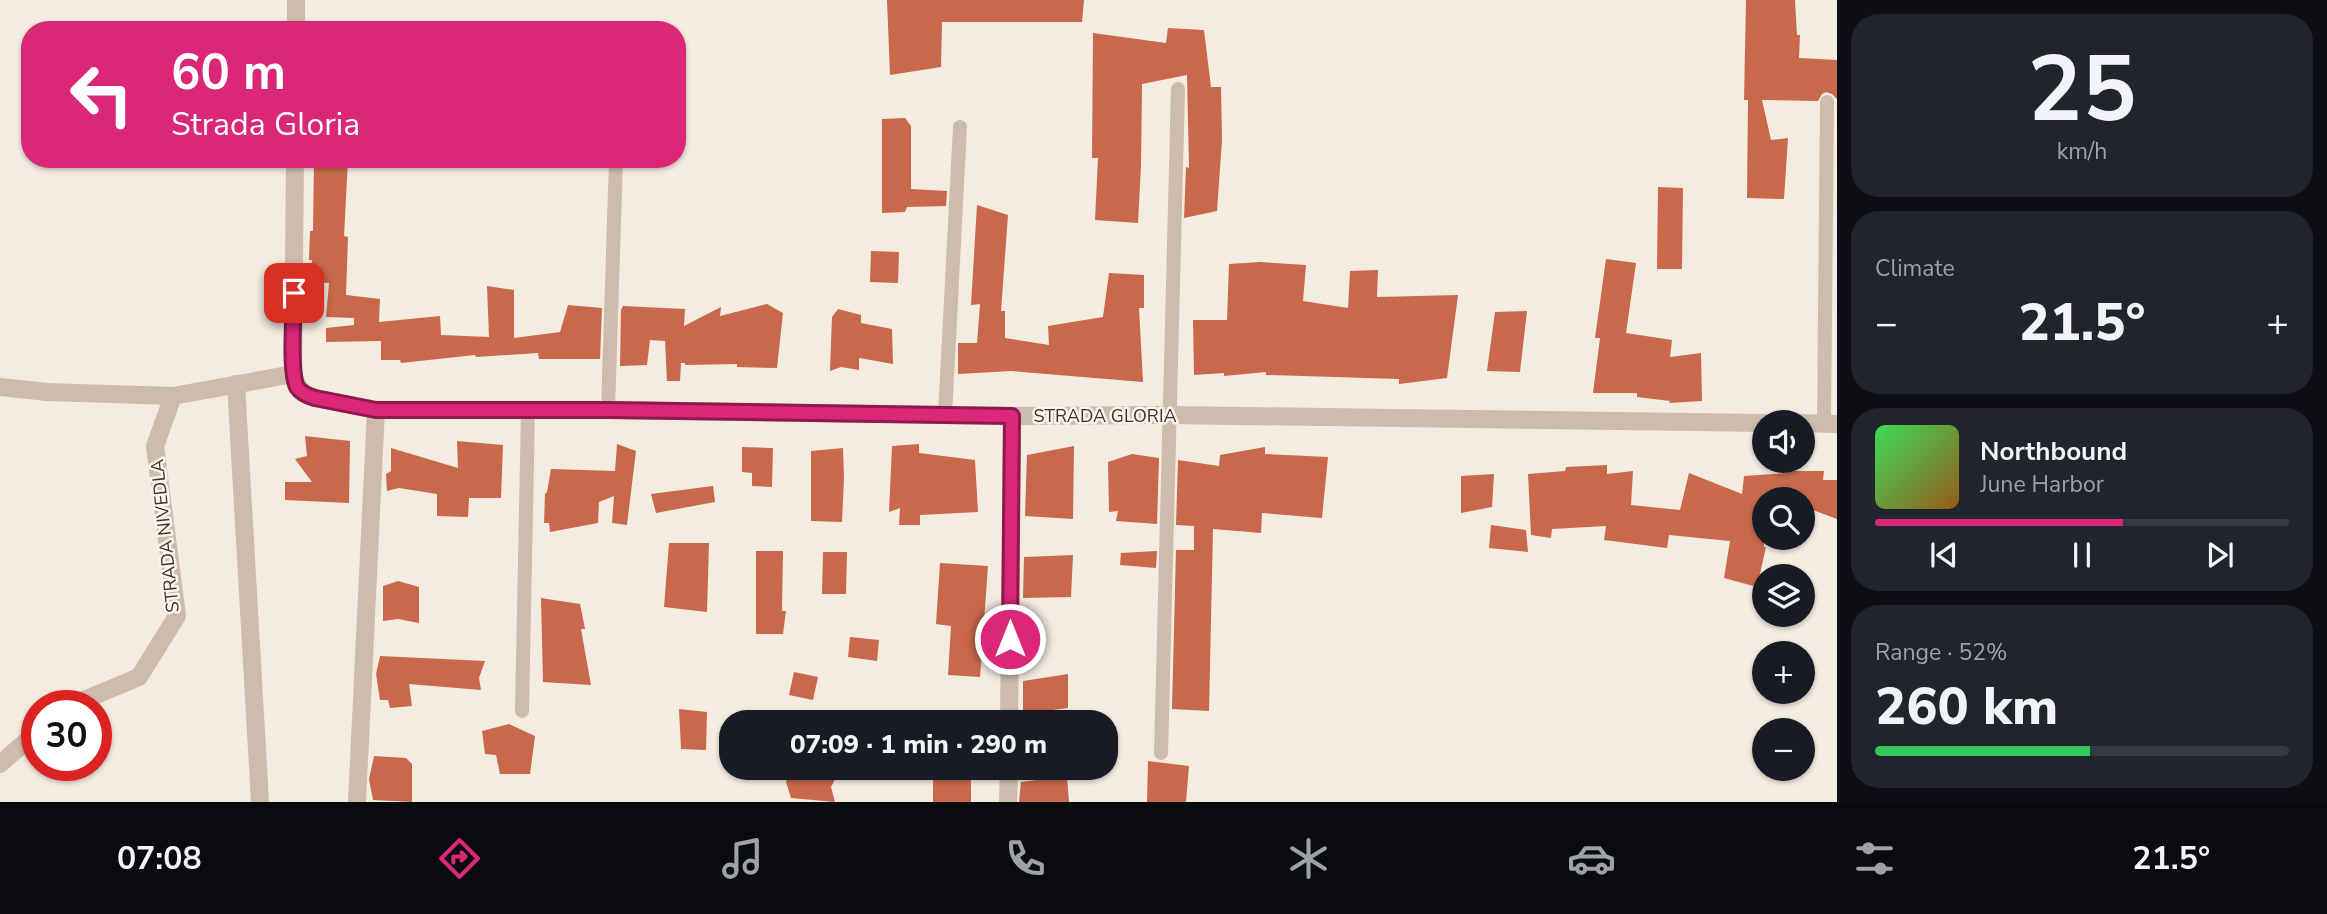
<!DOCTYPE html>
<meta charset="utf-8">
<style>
body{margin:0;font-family:"Nunito Sans",sans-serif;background:#20242c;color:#f1f3f6;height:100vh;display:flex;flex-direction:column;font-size:26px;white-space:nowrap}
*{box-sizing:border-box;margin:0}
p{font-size:23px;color:#9ea1a6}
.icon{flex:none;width:38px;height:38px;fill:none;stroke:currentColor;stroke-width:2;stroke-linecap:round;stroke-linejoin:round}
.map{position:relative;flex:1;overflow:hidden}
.side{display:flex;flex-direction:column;gap:14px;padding:14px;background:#0d0f14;width:490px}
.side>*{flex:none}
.banner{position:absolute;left:21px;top:21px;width:665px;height:147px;border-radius:28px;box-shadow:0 2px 5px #0004;background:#db2777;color:#fff;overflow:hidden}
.controls{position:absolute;left:1752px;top:410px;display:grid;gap:14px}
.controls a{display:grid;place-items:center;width:63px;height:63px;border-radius:50%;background:#171b24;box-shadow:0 2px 5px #0004;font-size:35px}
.speed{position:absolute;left:21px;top:690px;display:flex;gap:14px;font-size:35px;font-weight:700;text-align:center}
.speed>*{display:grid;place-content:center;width:91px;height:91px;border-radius:50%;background:#171b24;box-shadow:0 2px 5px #0004;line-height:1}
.speed .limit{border:10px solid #d22;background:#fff;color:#111}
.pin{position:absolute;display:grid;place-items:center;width:60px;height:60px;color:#fff;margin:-30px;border-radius:14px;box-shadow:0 4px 10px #0006}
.me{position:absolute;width:77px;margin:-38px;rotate:0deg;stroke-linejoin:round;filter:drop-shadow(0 0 5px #0008)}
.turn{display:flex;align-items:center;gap:24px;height:147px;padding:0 35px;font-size:32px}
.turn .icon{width:91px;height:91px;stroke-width:2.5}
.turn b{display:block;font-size:49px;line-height:60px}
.big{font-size:52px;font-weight:800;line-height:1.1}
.side .widget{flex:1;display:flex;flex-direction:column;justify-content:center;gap:10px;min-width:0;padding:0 24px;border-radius:28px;background:#20242c}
.side .dial{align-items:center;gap:0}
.dial b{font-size:91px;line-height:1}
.song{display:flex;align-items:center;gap:21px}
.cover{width:84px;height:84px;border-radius:10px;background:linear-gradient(135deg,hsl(130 70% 55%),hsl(30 70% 35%))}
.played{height:7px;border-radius:4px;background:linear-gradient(90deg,#db2777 60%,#363941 60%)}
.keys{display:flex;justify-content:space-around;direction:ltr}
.heat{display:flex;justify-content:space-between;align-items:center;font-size:38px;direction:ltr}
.charge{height:10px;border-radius:5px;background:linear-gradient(90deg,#34c759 52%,#363941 0)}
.trip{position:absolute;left:719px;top:710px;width:399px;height:70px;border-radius:28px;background:#171b24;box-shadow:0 2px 5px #0004;font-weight:800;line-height:70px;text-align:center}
.dock{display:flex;height:112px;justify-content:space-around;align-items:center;background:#090b0e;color:#9ea1a6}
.dock .icon{width:49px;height:49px}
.dock .selected{color:#db2777}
.dock b{font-size:32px;color:#f1f3f6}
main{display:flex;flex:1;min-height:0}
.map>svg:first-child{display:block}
.building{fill:#c8694b}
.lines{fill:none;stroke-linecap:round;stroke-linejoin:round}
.service{stroke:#cdbbac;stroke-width:14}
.minor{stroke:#cdbbac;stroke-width:18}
.route-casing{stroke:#8e194d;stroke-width:18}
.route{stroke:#db2777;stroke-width:12}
.labels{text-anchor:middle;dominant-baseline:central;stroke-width:5;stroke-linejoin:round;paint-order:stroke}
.street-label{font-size:18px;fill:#3b302b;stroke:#fbf5ee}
</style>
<main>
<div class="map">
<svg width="1837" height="802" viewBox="0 0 1837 802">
<rect width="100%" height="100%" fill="#f4ebe1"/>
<!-- building -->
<g class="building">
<path d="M887 0H1084L1082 22H942L941 67 890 75Z"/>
<path d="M1746 0H1795L1797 35H1800L1799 58 1837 60V99L1832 94 1826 92 1822 94 1818 101 1762 100 1771 140 1788 138 1784 199 1747 198 1748 100H1744Z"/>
<path d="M1168 28 1204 30 1211 87H1221L1222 140 1217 211 1184 218 1186 167 1189 168 1187 75 1142 84 1141 166 1138 223 1095 220 1098 158H1092L1093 33 1166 43Z"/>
<path d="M905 118 911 126V189L947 191 946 206 907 207 905 212 882 213V119Z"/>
<path d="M314 159H348L344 236 348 237 346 295 380 299 379 322 440 316 441 335 489 337 487 286 514 290V338L560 332 568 305 602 308 600 359H539L538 353 476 357 475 355 401 363 400 360H381V341L326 342V328L354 325V318L326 317 329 283 309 282 312 260H309L310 231H313Z"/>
<path d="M1658 187 1683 188 1682 269H1657Z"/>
<path d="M977 205 1008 215 1001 311H1005V338L1049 345 1048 326 1103 317 1109 273 1144 275V308H1139L1143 382 1011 371 958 374V343H977L980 304 971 305Z"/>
<path d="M871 251 899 252 898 283 870 282Z"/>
<path d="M1606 259 1636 263 1626 333 1672 340 1670 357 1701 353 1702 401 1669 403 1670 401 1637 397V393H1593L1600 338H1595Z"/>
<path d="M1260 262 1306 265 1303 301 1348 308 1350 271 1378 270 1377 297 1458 295 1447 378 1399 384V379L1266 375V372L1224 376V373L1194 375 1193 320H1227L1229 264Z"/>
<path d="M767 304 783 313 777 368 737 367V364L685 365V363H681L680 381H667L665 341 650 340 647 365 620 366 621 310 623 306 685 309 684 326 721 307 720 316Z"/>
<path d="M838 309 861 315V323L892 329 893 364 859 358V370L841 367 830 371 832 317Z"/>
<path d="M1527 311 1520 372 1487 371 1495 312Z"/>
<path d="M305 436 350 441 349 503 285 500V482H312L295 459 307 456Z"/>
<path d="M457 441 503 445 501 498H469L468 517 437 516V494L399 488 387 491 386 474 391 471V448L458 468Z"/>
<path d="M617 444 636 451 627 525 612 523 614 496 599 502 598 523 550 532 549 523H544L545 494 547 492 551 469 615 471Z"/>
<path d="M919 444V453L975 460 978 512 920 515V525H899L900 508 889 512 892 446Z"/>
<path d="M1074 446 1073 519 1025 516 1027 455Z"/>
<path d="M742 447 773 448 772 487 752 486V473L742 472Z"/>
<path d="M1265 447V454L1328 457 1322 518 1262 513 1261 533 1213 529 1209 711 1172 709 1176 550H1194V526L1176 525 1178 460 1219 466 1220 455Z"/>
<path d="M843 448 844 478 842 522 811 521V451Z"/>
<path d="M1132 454 1159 458 1157 524 1116 521 1118 511 1109 512 1108 462Z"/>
<path d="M1607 465V474L1633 471 1631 505 1680 510 1689 473 1742 494 1744 476 1787 473V471H1824L1823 480H1837V519L1802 506V499H1764V547H1766L1757 587 1724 578 1730 541 1669 535 1667 548 1604 540 1606 526 1552 529 1551 538 1531 535 1528 474 1565 471 1566 467Z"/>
<path d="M1494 474 1492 507 1461 513V476Z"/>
<path d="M713 486 715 502 656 513 651 494Z"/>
<path d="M1491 525 1526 530 1528 552 1489 548Z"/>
<path d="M669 543H709L707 612 664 607Z"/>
<path d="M756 551H783L782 611H786L783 634H756Z"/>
<path d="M1157 551 1156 568 1120 565 1121 553Z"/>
<path d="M823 552H847L846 594H822Z"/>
<path d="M1073 555 1071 597 1023 598 1024 557Z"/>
<path d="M940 563 988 566 980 677 948 675 951 626 936 624Z"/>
<path d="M398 581 419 587V623L398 619 383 621V586Z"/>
<path d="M541 598 580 604 585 629H581L591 685 543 682Z"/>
<path d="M850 637 879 640 877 661 848 657Z"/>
<path d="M380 656 485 661 479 678 481 690 409 684 412 706 390 708 388 700H380L376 674Z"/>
<path d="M794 672 818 677 813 700 789 695Z"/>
<path d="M1068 674V708L1023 714V681Z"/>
<path d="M679 709 707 712 706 750 681 749Z"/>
<path d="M509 724 535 736 530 774H500L496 755 485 754 482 731Z"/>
<path d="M374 756 406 758 412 764V802L373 800 369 779Z"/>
<path d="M1148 761 1189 766 1186 802H1147Z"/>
<rect x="933" y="768" width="38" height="34"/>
<path d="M791 771 836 777 831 787 835 802 791 798 786 782Z"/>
<path d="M1067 776 1069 802H1019L1021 782Z"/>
</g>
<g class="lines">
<!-- service -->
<g class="service">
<path d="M608 410 616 159"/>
<path d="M945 415 960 127"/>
<path d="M1824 424 1827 102"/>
<path d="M522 711 528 410"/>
<path d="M1161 753 1178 89"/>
</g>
<!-- minor -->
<g class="minor">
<path d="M296 30V0"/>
<path d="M295 159 293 374C297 387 301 394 315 398L376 410H608L1012 416 1169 415 1764 423"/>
<path d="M236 384 260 802"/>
<path d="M0 387 47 392 173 396"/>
<path d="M1802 423 1837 424"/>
<path d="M72 705 139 677 177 616 155 446 173 396 293 374"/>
<path d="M1009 723 1012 416"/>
<path d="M0 764 37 732"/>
<path d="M357 802 376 410"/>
<path d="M1008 802 1009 768"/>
</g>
</g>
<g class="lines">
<!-- route casing -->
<g class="route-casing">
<path id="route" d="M294 293C294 313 289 371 297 387 301 393 308 396 315 398L376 410H608L1012 416 1010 639"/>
</g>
<!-- route -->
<use href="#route" class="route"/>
</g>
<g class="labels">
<!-- street labels -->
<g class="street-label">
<text x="1105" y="416">STRADA GLORIA</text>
<text transform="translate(165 536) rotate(-96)">STRADA NIVEDLA</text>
</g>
</g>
</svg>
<div class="controls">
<a><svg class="icon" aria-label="sound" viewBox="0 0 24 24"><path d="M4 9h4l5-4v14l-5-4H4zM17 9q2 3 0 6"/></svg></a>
<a><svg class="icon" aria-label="search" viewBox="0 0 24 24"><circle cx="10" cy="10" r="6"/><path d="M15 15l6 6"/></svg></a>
<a><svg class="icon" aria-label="layers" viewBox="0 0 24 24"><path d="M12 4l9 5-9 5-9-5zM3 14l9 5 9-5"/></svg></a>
<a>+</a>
<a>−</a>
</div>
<div class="speed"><div class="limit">30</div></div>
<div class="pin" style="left:294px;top:293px;background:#d93025"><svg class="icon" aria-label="arrive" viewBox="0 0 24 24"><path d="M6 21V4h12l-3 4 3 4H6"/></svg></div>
<svg class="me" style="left:1010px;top:639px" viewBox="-20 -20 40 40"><circle r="17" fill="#db2777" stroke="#fff" stroke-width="3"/><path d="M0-11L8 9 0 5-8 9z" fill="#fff"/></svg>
<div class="trip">07:09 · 1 min · 290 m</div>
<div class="banner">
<div class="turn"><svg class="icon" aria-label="left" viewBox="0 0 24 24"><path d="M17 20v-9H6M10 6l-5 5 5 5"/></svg><div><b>60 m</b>Strada Gloria</div></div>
</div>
</div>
<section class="side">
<div class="widget dial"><b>25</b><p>km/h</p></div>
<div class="widget"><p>Climate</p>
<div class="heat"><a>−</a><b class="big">21.5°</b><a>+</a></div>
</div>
<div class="widget">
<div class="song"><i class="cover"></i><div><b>Northbound</b><p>June Harbor</p></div></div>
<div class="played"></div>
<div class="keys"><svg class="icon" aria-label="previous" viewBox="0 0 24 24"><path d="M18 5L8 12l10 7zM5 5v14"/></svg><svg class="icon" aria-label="pause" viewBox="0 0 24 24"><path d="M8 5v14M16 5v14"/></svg><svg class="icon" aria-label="next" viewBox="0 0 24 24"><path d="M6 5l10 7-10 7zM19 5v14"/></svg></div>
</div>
<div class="widget"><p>Range · 52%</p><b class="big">260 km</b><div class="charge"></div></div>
</section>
</main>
<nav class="dock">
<b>07:08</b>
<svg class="icon selected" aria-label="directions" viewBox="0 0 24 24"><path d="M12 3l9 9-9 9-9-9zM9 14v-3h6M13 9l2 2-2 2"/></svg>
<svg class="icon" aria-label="music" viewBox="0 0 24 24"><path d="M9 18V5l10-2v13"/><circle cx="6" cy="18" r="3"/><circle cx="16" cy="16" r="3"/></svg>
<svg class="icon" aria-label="phone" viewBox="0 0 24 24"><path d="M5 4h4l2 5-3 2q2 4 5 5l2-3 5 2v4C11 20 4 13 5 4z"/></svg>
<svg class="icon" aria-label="climate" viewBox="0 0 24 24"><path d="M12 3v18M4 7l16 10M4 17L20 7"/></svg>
<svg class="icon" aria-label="car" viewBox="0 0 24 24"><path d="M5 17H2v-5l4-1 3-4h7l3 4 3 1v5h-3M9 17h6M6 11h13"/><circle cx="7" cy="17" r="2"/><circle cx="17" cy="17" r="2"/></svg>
<svg class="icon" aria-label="filters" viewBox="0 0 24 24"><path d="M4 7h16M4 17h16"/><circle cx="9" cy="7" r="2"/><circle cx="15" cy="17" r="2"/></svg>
<b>21.5°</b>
</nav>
